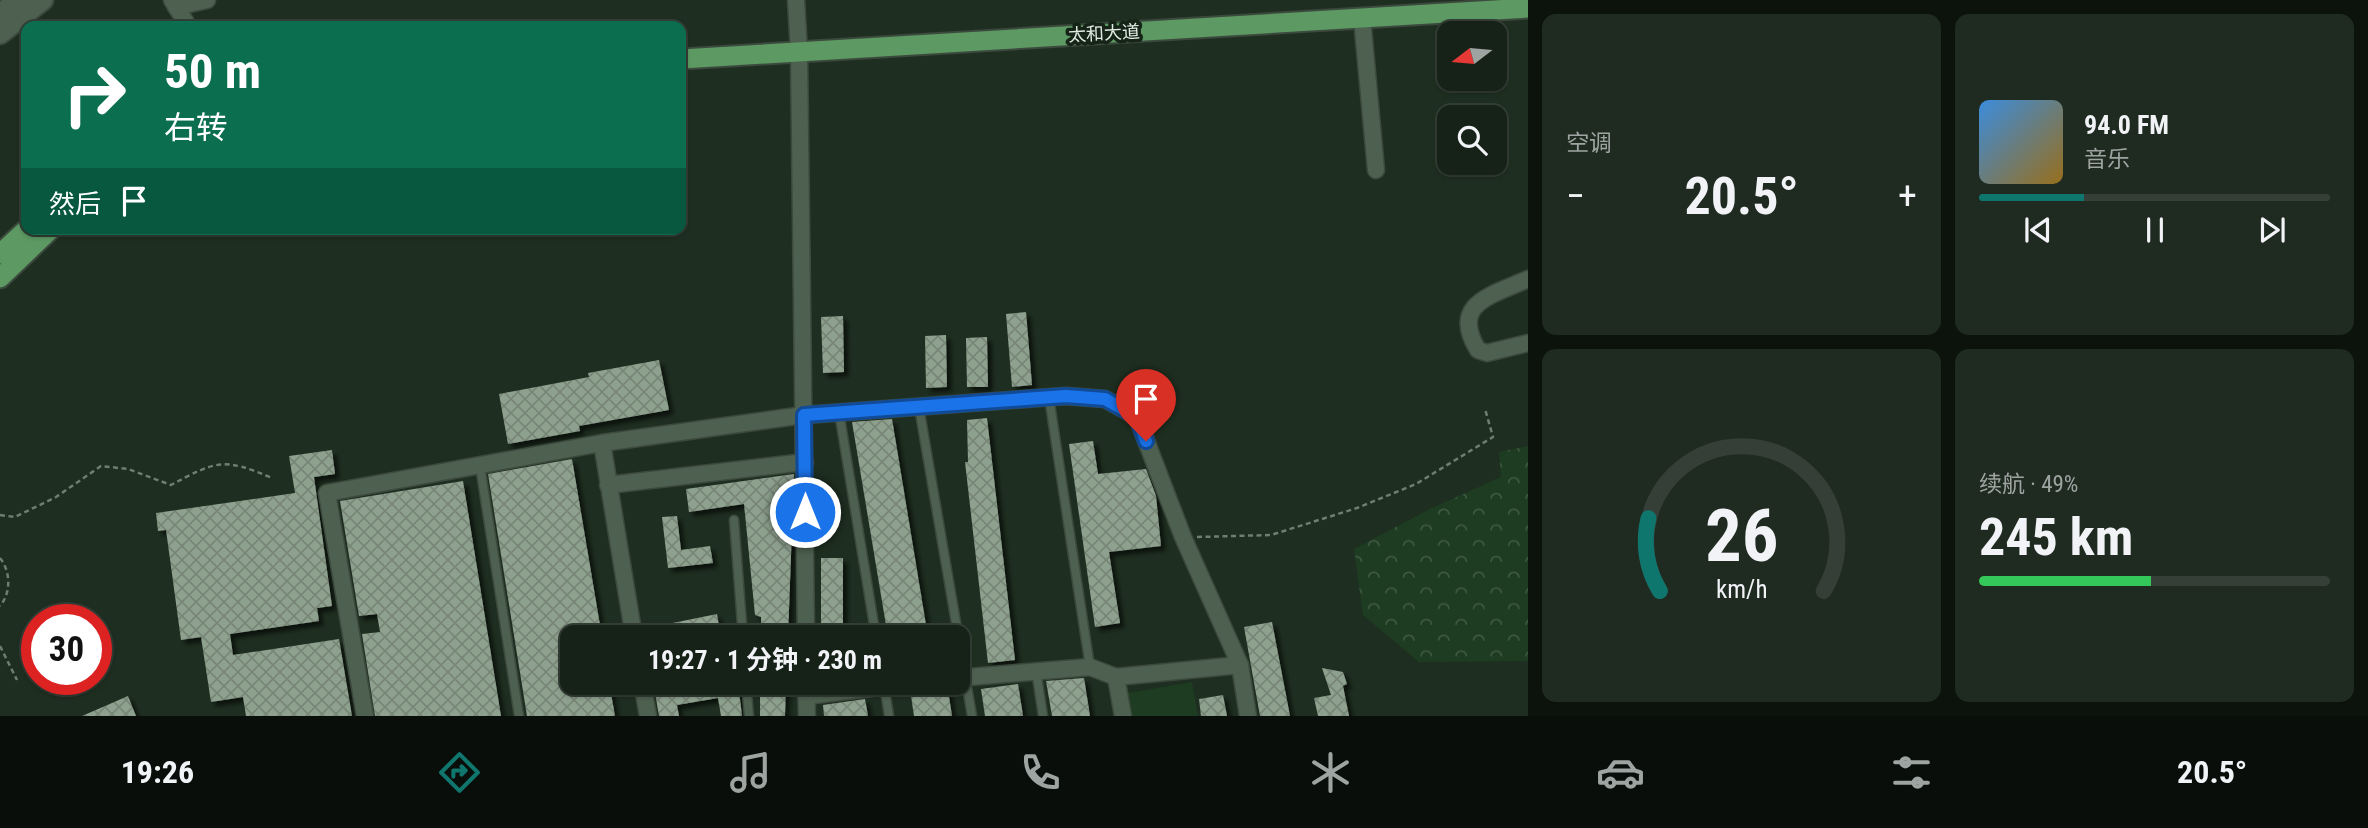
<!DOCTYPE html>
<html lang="zh">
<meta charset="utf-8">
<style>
body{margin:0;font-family:"Roboto Condensed","Noto Sans SC",sans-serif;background:#1f2a21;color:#f1f3f6;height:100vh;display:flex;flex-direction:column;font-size:26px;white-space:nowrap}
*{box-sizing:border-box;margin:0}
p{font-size:23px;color:#9ea4a2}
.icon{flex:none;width:38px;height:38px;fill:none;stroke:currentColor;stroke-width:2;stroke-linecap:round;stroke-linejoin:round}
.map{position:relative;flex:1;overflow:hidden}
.drawer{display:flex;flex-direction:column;gap:14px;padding:14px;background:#0c130d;width:840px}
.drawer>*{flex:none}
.guide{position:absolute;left:21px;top:21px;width:665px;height:214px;border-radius:14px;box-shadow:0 2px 5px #0004,0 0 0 2px #353f37;background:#0b6e4f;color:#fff;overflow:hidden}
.needle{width:46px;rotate:254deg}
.controls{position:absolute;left:1437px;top:21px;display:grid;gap:14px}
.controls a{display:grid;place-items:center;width:70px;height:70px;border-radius:14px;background:#162218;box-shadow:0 2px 5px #0004,0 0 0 2px #353f37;font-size:35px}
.speed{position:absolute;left:21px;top:604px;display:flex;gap:14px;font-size:35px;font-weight:700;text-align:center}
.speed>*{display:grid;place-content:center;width:91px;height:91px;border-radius:50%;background:#162218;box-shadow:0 2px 5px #0004,0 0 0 2px #353f37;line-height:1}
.speed .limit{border:10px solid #d22;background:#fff;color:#111}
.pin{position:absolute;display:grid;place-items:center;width:60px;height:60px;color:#fff;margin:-72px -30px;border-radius:50% 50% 50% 0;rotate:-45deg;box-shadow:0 0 7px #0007}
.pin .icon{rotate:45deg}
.me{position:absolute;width:77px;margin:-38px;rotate:0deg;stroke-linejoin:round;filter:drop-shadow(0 0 5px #0008)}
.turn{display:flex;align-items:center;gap:24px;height:147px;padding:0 28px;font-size:32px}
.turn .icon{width:91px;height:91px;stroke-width:2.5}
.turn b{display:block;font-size:49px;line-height:60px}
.then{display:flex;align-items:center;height:66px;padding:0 28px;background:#0003;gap:14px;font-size:26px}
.big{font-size:52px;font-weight:700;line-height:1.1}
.drawer .widget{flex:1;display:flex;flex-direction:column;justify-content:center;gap:10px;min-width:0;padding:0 24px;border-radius:14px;background:#1f2a21}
.drawer .dial{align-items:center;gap:0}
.dial svg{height:182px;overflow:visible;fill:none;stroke:#353f37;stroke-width:7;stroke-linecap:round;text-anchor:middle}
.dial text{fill:#f1f3f6;stroke:none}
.song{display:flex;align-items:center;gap:21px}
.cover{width:84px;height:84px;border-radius:10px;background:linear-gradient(135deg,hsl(210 70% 55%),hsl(40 70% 35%))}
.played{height:7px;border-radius:4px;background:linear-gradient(90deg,#0f766e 30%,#353f37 30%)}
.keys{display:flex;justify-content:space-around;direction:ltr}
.heat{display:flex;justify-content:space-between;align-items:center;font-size:38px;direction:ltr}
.charge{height:10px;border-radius:5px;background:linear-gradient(90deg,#34c759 49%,#353f37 0)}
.drawer .tiles{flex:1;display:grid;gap:14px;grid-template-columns:repeat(2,1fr)}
.trip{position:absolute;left:560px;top:625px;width:410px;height:70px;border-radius:14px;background:#162218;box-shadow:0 2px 5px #0004,0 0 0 2px #353f37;font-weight:700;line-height:70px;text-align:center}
.tabs{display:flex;height:112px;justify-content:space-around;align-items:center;background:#090e0a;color:#9ea4a2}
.tabs .icon{width:49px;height:49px}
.tabs .on{color:#0f766e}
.tabs b{font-size:32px;color:#f1f3f6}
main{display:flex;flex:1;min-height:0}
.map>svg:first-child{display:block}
.forest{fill:url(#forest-crowns)}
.pitch{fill:#1d3c21}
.building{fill:url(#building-cross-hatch);filter:url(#shadow)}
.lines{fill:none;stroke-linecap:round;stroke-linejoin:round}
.service-casing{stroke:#3c493d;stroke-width:11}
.minor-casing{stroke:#3c493d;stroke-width:19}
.tertiary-casing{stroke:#3c493d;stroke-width:23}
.primary-casing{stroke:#3c493d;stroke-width:23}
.path{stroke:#707d71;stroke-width:2.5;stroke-dasharray:5 3.5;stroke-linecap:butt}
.service{stroke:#4e604f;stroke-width:8}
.minor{stroke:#4e604f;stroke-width:16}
.tertiary{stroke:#4e604f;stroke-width:19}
.primary{stroke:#5c9963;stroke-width:19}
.route-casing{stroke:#114b97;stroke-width:18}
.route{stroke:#1a73e8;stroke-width:12}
.labels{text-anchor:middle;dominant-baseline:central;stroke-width:7;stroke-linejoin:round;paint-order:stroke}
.street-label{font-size:18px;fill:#e1ebe1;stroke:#152416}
</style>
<main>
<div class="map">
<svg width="1528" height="716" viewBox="0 0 1528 716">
<defs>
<pattern id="forest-crowns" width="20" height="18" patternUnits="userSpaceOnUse" patternTransform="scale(1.75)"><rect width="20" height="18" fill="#1d3c21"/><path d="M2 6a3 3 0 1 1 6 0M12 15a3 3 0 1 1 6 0" fill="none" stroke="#3e5841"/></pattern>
<pattern id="building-cross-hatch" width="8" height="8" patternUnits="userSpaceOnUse" patternTransform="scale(1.75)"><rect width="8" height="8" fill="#8ea18f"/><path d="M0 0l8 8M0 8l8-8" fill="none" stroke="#788678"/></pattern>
<filter id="shadow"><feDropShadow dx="4.5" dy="4.5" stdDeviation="2" flood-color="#0009"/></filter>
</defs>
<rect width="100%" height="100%" fill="#1e2e20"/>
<!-- forest -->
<path class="forest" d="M1528 446V661L1419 662 1363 615 1354 549 1430 509 1501 477 1499 452Z"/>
<!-- pitch -->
<path class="pitch" d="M1192 682 1198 716H1132L1128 693Z"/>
<!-- building -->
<g class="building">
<path d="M1026 312 1032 385 1012 387 1006 314Z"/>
<path d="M843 316 844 372 823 373 821 317Z"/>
<path d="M946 335 947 387 926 388 925 336Z"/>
<path d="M987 337 988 387H967L966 338Z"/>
<path d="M659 360 669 410 579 426 580 431 508 444 499 394 589 377 588 373Z"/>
<path d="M987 418 1015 660 988 663 965 462H968L967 420Z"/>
<path d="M892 419 928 637H888L852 422Z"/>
<path d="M1093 441 1098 474 1146 469 1156 496 1161 546 1109 552 1120 623 1095 627 1069 444Z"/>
<path d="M332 450 335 474 314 477 332 606 317 608 319 621 230 634 233 655 339 639 352 716H246L243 697 211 702 201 637 181 640 166 530 158 531 156 513 295 493 289 456Z"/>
<path d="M572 459 602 637H572V682H609L615 716H527L488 474Z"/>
<path d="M794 474 788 637H761V617L755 615 744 504 689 512 686 489Z"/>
<path d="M463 481 501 716H375L362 634 380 632 377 614 359 616 340 501Z"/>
<path d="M677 516 681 550 710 546 713 563 668 568 662 517Z"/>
<rect x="821" y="558" width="22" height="79"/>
<path d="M717 614 721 637H644L643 629Z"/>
<path d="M1272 622 1290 716H1260L1244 627Z"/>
<path d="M1322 668 1343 672 1347 684 1343 686 1349 716H1318L1314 698 1331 695Z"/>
<path d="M1084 678 1090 716H1052L1046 681Z"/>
<path d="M682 682H738L742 716H721L718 698 677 705 679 716H659L654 687Z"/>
<path d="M760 682H786L785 716H760Z"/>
<path d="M1018 684 1023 716H985L981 689Z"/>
<path d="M948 690 952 716H914L911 696Z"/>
<path d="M1223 695 1227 716H1201L1199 699Z"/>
<path d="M128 696 136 716H82Z"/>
<path d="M865 699 868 716H824L823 705Z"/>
</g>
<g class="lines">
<!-- service casing -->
<g class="service-casing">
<g id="service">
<path d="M1049 397 1090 667"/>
<path d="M919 407 972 716"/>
<path d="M839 412 876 637"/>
<path d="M480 466 519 716"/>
<path d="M734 520 743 637"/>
<path d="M1036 670 1043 716"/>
<path d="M746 682 749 716"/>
<path d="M884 684 889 716"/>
</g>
</g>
<!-- minor casing -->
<g class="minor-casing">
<g id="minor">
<path d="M172 0 188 26"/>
<path d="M796 0 799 52 806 637"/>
<path d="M176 7 207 0"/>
<path d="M1362 18 1376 170"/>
<path d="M1528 279C1493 295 1449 303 1478 350L1487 353 1528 343"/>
<path d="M602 443 634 637"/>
<path d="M608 485 805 462"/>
<path d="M1116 677 1123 716"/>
<path d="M957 678 1090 667 1116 677 1240 665 1248 716"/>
<path d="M642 682 648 716"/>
<path d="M806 682 807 716"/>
<path d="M806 696 919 682"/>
<path d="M365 716 327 493 602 443 804 415 1066 396 1105 399 1137 417 1183 537 1240 665"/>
</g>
</g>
<!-- tertiary casing -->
<g class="tertiary-casing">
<g id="tertiary">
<path d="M0 14 18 0"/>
<path d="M0 34 43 0"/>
</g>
</g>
<!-- primary casing -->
<g class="primary-casing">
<g id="primary">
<path d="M681 59 1528 8"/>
<path d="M0 254 27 229"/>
<path d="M0 278 51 229"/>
</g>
</g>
<!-- path -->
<g class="path">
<path d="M0 515 15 517 56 497 101 466 128 469 171 485C216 461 223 457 272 478"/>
<path d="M1197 537 1271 535 1357 508 1416 484 1493 437 1485 409"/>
<path d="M0 558C11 572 11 593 0 606"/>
<path d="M0 646 17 680"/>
</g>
<!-- service -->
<use href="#service" class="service"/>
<!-- minor -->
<use href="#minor" class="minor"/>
<!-- tertiary -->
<use href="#tertiary" class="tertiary"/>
<!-- primary -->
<use href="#primary" class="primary"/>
</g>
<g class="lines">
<!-- route casing -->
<g class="route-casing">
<path id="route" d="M805 512 804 415 1066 396 1105 399 1137 417 1146 441"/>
</g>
<!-- route -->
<use href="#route" class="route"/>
</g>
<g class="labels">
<!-- street labels -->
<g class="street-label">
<text transform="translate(1104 33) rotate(-3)">太和大道</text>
</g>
</g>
</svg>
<div class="controls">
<a><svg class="needle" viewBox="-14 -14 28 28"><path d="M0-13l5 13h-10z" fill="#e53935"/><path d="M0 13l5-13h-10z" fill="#9ea4a2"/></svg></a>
<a><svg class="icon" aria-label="search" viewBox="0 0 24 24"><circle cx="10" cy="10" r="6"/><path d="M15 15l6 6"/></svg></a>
</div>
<div class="speed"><div class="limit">30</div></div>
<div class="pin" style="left:1146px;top:441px;background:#d93025"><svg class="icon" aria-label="arrive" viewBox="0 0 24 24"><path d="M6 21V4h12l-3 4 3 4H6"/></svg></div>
<svg class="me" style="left:805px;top:512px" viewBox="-20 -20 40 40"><circle r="17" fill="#1a73e8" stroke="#fff" stroke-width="3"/><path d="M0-11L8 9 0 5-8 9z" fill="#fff"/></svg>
<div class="trip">19:27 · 1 分钟 · 230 m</div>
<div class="guide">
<div class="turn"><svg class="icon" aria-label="right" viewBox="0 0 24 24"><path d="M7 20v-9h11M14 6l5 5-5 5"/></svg><div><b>50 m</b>右转</div></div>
<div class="then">然后<svg class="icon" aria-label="arrive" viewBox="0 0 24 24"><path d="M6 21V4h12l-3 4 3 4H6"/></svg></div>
</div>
</div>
<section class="drawer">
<div class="tiles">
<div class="widget"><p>空调</p>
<div class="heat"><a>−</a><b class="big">20.5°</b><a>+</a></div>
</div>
<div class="widget">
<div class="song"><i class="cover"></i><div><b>94.0 FM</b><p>音乐</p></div></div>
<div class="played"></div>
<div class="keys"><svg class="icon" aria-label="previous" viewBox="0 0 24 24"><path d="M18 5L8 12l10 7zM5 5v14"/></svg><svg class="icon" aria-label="pause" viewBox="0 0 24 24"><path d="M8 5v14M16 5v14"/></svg><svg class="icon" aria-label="next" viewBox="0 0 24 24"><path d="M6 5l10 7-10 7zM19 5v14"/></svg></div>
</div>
<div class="widget dial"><svg viewBox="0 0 100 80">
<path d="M14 69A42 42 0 1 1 86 69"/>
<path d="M14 69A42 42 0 0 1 9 37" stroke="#0f766e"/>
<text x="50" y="56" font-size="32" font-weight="700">26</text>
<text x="50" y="72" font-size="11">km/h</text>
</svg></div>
<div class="widget"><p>续航 · 49%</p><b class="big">245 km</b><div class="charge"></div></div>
</div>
</section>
</main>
<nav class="tabs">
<b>19:26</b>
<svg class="icon on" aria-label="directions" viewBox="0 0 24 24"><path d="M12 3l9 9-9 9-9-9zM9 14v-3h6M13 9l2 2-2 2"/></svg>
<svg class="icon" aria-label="music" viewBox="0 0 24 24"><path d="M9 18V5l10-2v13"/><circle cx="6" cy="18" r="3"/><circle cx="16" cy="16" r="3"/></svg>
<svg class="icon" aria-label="phone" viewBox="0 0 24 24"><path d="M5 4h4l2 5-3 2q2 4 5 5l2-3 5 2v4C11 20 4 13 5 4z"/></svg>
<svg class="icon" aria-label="climate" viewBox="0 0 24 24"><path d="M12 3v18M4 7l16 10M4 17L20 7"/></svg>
<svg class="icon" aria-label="car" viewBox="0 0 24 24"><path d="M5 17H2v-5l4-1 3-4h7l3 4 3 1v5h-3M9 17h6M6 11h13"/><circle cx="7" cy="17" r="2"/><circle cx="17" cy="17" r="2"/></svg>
<svg class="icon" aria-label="filters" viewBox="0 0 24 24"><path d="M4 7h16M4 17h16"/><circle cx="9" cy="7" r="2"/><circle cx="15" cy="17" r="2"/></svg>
<b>20.5°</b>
</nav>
